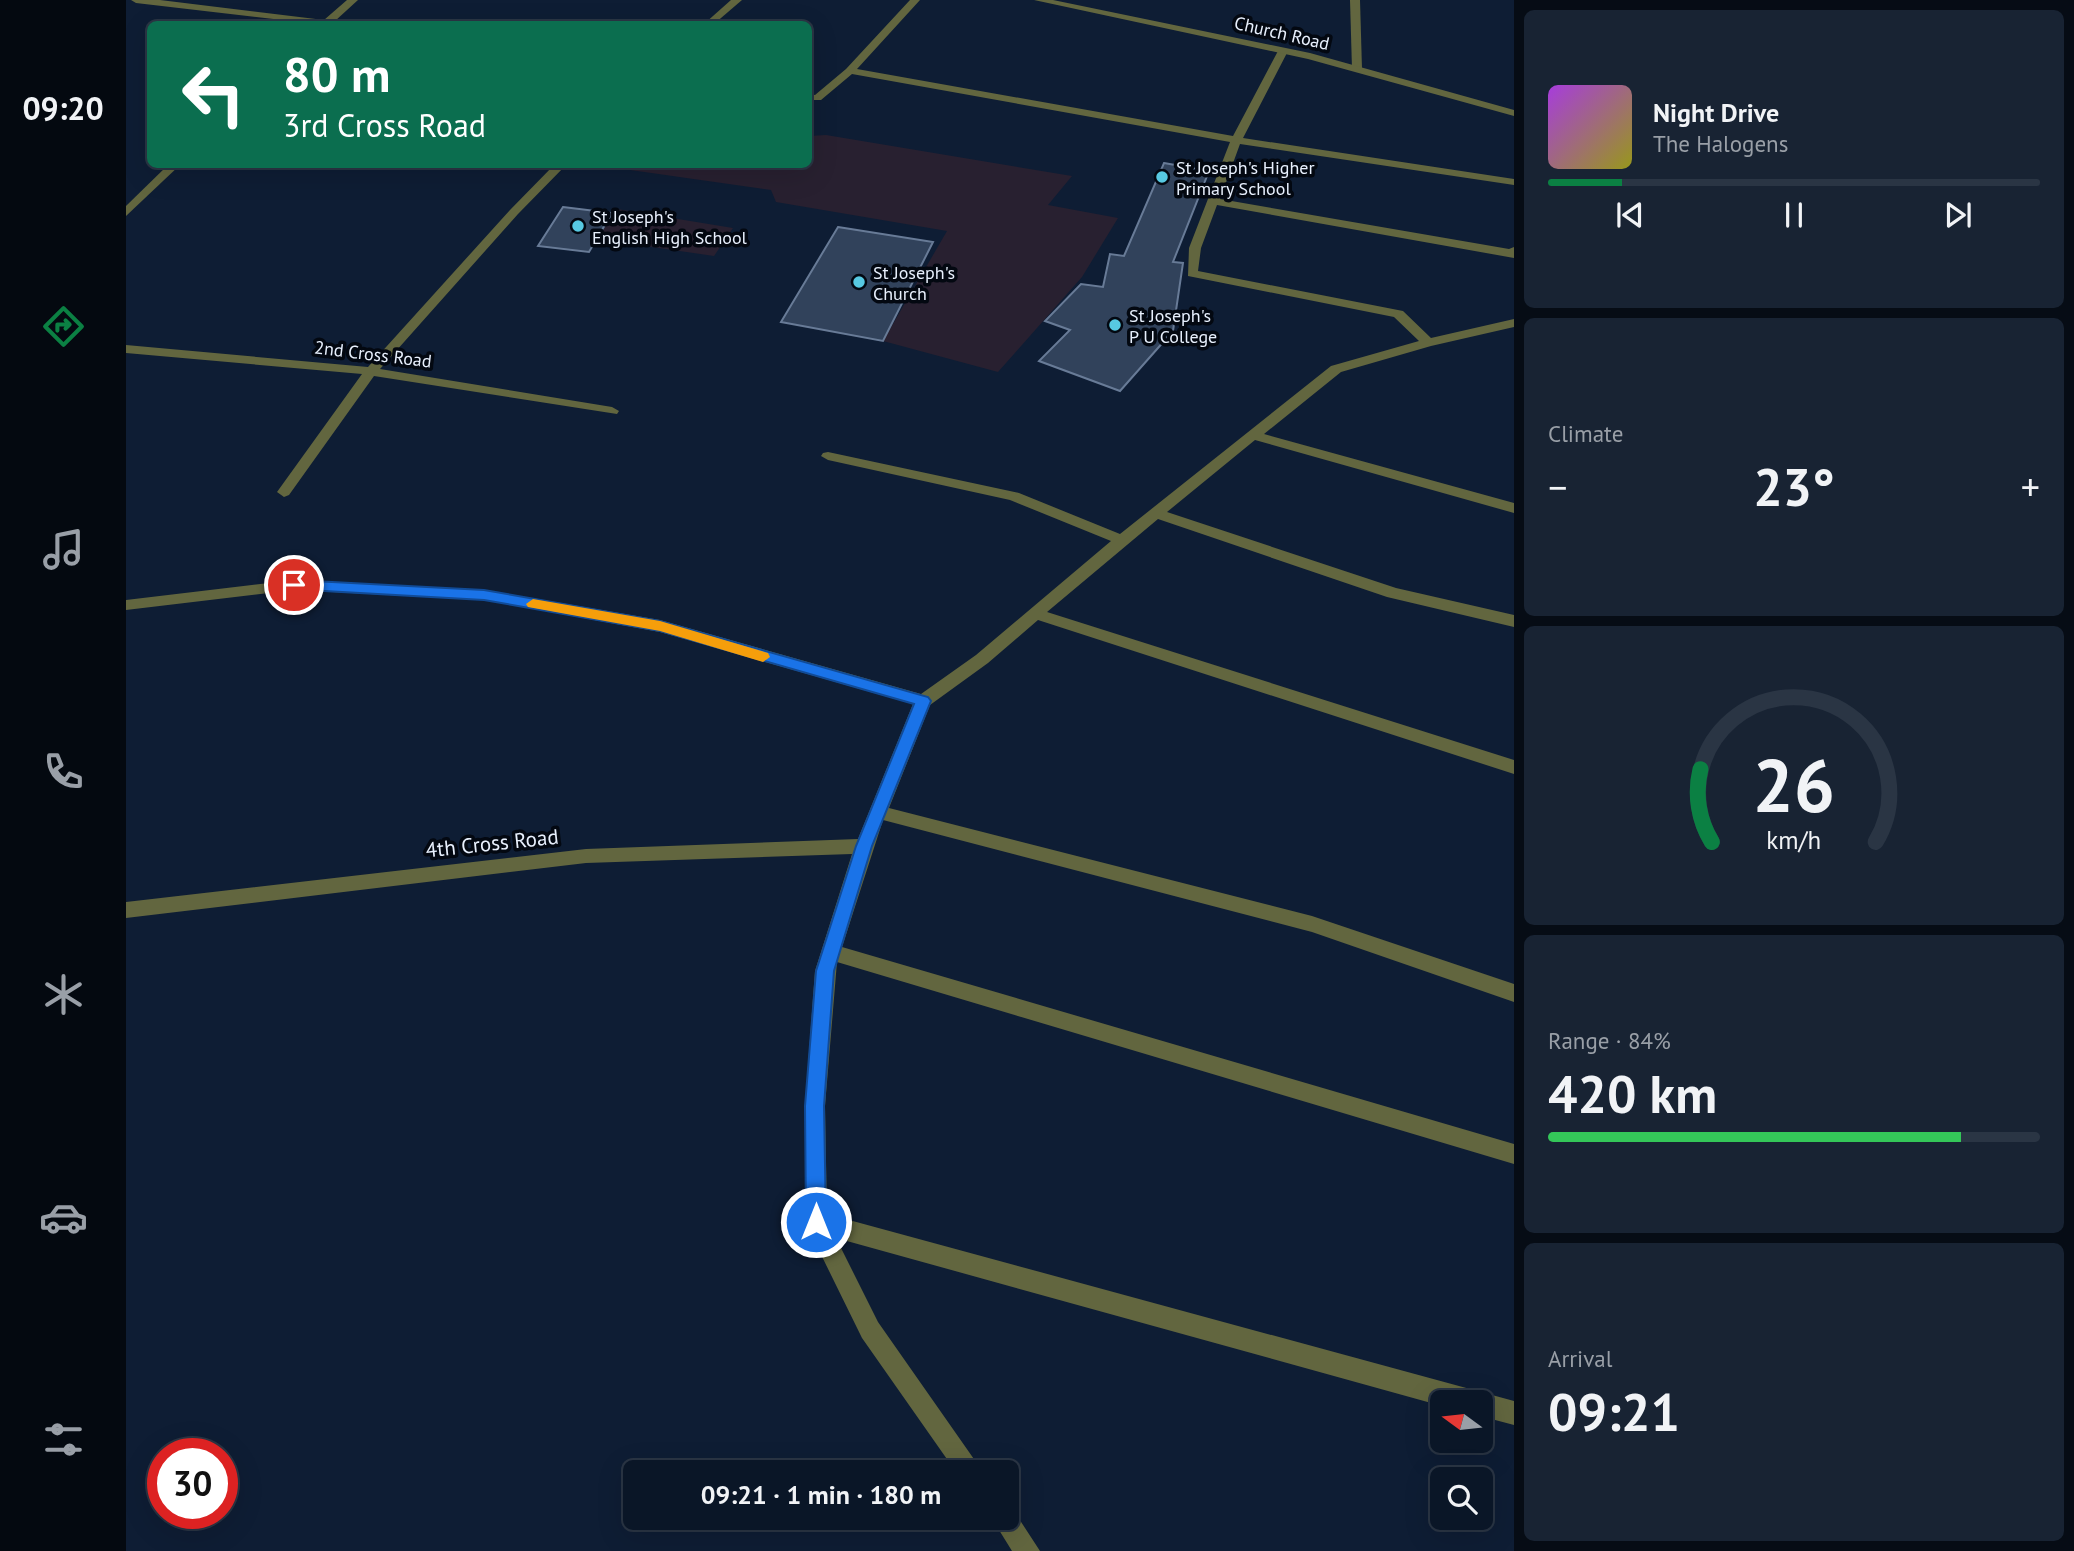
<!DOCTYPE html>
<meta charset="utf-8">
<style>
body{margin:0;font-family:"PT Sans",sans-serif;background:#182333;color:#f1f3f6;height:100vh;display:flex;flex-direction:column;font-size:26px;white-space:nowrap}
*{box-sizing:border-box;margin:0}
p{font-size:23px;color:#999fa7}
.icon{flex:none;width:38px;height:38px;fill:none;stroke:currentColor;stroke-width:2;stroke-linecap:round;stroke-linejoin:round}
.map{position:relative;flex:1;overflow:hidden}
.details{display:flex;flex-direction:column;gap:10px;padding:10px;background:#060c15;width:560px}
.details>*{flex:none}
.hud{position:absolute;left:21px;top:21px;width:665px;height:147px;border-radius:10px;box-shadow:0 7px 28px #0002,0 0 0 2px #2a3544;background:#0b6e4f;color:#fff;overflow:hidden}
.needle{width:46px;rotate:285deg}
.controls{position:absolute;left:1304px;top:1390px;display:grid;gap:14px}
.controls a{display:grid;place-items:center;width:63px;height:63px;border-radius:10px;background:#0a1627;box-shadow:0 7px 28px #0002,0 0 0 2px #2a3544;font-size:35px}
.speed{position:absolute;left:21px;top:1438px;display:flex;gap:14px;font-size:35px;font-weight:700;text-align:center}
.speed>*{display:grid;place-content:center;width:91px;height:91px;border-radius:50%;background:#0a1627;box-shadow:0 7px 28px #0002,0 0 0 2px #2a3544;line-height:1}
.speed .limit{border:10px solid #d22;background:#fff;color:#111}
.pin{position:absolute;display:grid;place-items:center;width:60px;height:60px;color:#fff;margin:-30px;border:4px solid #fff;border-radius:50%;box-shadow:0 2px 7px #0007}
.me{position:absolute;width:77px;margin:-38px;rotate:0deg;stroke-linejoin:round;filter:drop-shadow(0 0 5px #0008)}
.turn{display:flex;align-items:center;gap:24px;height:147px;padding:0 21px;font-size:32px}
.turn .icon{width:91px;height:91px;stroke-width:2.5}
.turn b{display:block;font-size:49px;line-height:60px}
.big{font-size:52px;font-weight:700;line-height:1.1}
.details .tile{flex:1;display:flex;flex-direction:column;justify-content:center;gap:10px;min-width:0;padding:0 24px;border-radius:10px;background:#182333}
.details .dial{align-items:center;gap:0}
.dial svg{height:182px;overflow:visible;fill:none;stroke:#2a3544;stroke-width:7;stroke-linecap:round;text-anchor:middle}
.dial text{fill:#f1f3f6;stroke:none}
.song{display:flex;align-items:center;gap:21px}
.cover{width:84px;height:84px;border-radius:10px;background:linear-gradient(135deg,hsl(280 70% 55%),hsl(60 70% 35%))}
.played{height:7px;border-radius:4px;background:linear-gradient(90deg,#0b8043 15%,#2a3544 15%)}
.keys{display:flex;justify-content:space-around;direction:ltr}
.heat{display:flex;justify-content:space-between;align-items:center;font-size:38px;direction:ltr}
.charge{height:10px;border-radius:5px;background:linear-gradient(90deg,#34c759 84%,#2a3544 0)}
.trip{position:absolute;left:497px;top:1460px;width:396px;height:70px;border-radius:10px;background:#0a1627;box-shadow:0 7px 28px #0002,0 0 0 2px #2a3544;font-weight:700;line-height:70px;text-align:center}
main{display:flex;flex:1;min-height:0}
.tabs{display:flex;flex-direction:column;width:126px;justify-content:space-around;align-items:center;background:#040910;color:#999fa7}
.tabs .icon{width:49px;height:49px}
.tabs .selected{color:#0b8043}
.tabs b{font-size:32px;color:#f1f3f6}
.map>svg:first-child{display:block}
.education{fill:#282030}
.building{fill:#31425b;stroke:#687b97;stroke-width:2}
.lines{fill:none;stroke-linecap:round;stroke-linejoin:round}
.minor{fill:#62663f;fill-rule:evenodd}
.tertiary{fill:#62663f;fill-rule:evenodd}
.route{fill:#1a73e8;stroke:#114b97;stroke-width:2}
.slow{fill:#f59e0b}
.poi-dot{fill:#57c9e2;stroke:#030811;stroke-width:2.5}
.labels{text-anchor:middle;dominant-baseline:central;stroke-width:7;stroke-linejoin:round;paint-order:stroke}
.far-street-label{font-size:18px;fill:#e8f0fd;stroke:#030811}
.far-poi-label{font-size:18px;fill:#e8f0fd;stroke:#030811;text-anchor:start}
.street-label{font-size:21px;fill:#e8f0fd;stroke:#030811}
</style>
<main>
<nav class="tabs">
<b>09:20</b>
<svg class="icon selected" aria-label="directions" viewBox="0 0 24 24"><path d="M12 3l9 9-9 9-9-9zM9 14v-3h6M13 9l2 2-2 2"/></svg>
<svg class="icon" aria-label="music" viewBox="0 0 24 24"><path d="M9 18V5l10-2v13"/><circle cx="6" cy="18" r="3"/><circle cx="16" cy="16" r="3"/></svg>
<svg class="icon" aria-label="phone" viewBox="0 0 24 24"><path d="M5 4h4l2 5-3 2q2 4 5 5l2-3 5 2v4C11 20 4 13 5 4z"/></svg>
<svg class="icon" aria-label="climate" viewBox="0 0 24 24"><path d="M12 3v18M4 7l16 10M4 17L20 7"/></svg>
<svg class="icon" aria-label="car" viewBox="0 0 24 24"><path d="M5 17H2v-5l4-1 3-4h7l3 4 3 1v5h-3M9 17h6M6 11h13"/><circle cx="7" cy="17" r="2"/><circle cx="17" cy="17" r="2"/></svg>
<svg class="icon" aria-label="filters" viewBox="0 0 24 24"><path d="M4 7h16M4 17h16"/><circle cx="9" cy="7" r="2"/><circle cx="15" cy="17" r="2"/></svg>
</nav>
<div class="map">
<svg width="1388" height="1551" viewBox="0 0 1388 1551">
<rect width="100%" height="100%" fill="#0e1d34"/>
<!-- education -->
<g class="education">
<path d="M700 135 946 176 922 205 992 218 956 277 872 372 757 341 821 231 650 202 645 190 469 165 612 164 654 170 658 165 682 164 683 136Z"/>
<path d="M491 209 607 228 588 256 471 239Z"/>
</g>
<!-- building -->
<g class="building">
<path d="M1038 163 1083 171 1047 262 1057 263 1047 331 994 391 913 361 944 330 919 321 955 284 977 287 984 254 998 256Z"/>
<path d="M437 207 486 213 463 252 412 246Z"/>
<path d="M712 227 807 242 757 341 655 322Z"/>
</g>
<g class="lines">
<!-- minor -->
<g class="minor">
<path d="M5 0H34L198 20 221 0H232L209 21 216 24H191L10 3Z"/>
<path d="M605 0H616L588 24H578Z"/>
<path d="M784 0H794L731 69 1107 136 1152 51 1157 48 1162 51 1117 138 1388 179V185L1114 144 1094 199 1383 249 1388 247V258L1091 205 1075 248 1072 271 1277 311 1305 338 1388 319V327L1305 346 1215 372 1138 434 1388 503V513L1129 440 1041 512 1270 588 1388 615V627L1261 597 1032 519 921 612 1388 760V774L912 620 862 663 804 705 763 808 1186 916 1388 984V1002L1186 932 757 820 716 947 1388 1144V1164L711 962 699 1106 701 1214 1388 1401V1425L1354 1416V1402H1316V1406L710 1238 752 1322 857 1472H830L736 1338 679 1222V1106L689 971 726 854 460 863 0 918V902L460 849 732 839 787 704 534 632 358 600 168 590 0 610V600L168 580 358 590 534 620 795 694 850 655 985 541 884 500 702 460 695 456 697 453 702 452 893 493 994 534 1205 366 1293 341 1268 317 1062 276 1063 248 1104 142 726 74 695 100H682V94L689 95 720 69Z"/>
<path d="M1224 0H1234L1236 69 1231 72 1226 69Z"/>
<path d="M43 164H55L0 216V206Z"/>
<path d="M429 164H441L392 214 254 369 486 407 493 411 491 414 248 376 163 495 158 497 151 492 236 374 0 353V345L242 367 384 210Z"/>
<path d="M880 1506 886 1508 914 1551H886L865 1517H880Z"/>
</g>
<!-- tertiary -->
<path class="tertiary" d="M908 0H927L1184 53 1388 110V116L1182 59Z"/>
</g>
<!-- route -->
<path class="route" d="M168 580 358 590 534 621 802 697 805 701 746 846 708 971 698 1106 700 1222 697 1229 690 1232 683 1229 680 1222 679 1106 690 971 730 846 788 704 534 631 358 600 163 589V582Z"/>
<!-- slow -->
<path class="slow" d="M407 599 534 621 642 653 644 657 637 662 534 631 402 607 400 604Z"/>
<!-- markers -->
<g class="poi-dot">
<circle cx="1036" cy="177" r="7"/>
<circle cx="452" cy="226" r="7"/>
<circle cx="733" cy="282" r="7"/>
<circle cx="989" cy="325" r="7"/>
</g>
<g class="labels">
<!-- far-street labels -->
<g class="far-street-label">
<text transform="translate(1156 33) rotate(13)">Church Road</text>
<text transform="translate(247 354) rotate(7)">2nd Cross Road</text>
</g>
<!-- far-poi labels -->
<g class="far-poi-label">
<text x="1050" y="167">St Joseph's Higher<tspan x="1050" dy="21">Primary School</tspan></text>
<text x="466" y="216">St Joseph's<tspan x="466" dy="21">English High School</tspan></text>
<text x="747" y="272">St Joseph's<tspan x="747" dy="21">Church</tspan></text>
<text x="1003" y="315">St Joseph's<tspan x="1003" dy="21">P U College</tspan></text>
</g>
<!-- street labels -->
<g class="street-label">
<text transform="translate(366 843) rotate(-6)">4th Cross Road</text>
</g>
</g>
</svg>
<div class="controls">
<a><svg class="needle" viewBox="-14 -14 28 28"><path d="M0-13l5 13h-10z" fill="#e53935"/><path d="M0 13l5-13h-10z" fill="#999fa7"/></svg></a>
<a><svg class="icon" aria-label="search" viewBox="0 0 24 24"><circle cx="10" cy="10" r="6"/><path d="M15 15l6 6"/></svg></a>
</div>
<div class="speed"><div class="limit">30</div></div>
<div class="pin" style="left:168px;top:585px;background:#d93025"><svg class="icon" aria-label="arrive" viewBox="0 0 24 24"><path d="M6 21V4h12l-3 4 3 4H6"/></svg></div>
<svg class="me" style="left:690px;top:1222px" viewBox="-20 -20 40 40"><circle r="17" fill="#1a73e8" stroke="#fff" stroke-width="3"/><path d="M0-11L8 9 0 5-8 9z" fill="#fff"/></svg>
<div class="trip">09:21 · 1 min · 180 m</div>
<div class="hud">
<div class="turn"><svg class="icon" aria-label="left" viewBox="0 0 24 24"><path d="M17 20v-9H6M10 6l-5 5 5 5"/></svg><div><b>80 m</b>3rd Cross Road</div></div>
</div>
</div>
<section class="details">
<div class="tile">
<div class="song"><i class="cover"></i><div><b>Night Drive</b><p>The Halogens</p></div></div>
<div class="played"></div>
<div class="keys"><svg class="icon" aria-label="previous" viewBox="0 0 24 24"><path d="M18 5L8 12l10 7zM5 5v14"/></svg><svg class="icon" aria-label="pause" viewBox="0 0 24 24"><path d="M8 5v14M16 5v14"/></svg><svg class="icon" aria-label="next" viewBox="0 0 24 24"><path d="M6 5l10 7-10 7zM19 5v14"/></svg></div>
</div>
<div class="tile"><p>Climate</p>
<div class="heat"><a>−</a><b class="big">23°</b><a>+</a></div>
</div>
<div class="tile dial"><svg viewBox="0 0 100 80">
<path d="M14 69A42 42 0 1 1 86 69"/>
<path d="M14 69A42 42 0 0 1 9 37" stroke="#0b8043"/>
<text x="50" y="56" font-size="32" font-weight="700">26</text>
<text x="50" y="72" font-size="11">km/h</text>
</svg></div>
<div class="tile"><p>Range · 84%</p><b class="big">420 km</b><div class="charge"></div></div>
<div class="tile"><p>Arrival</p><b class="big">09:21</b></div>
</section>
</main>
